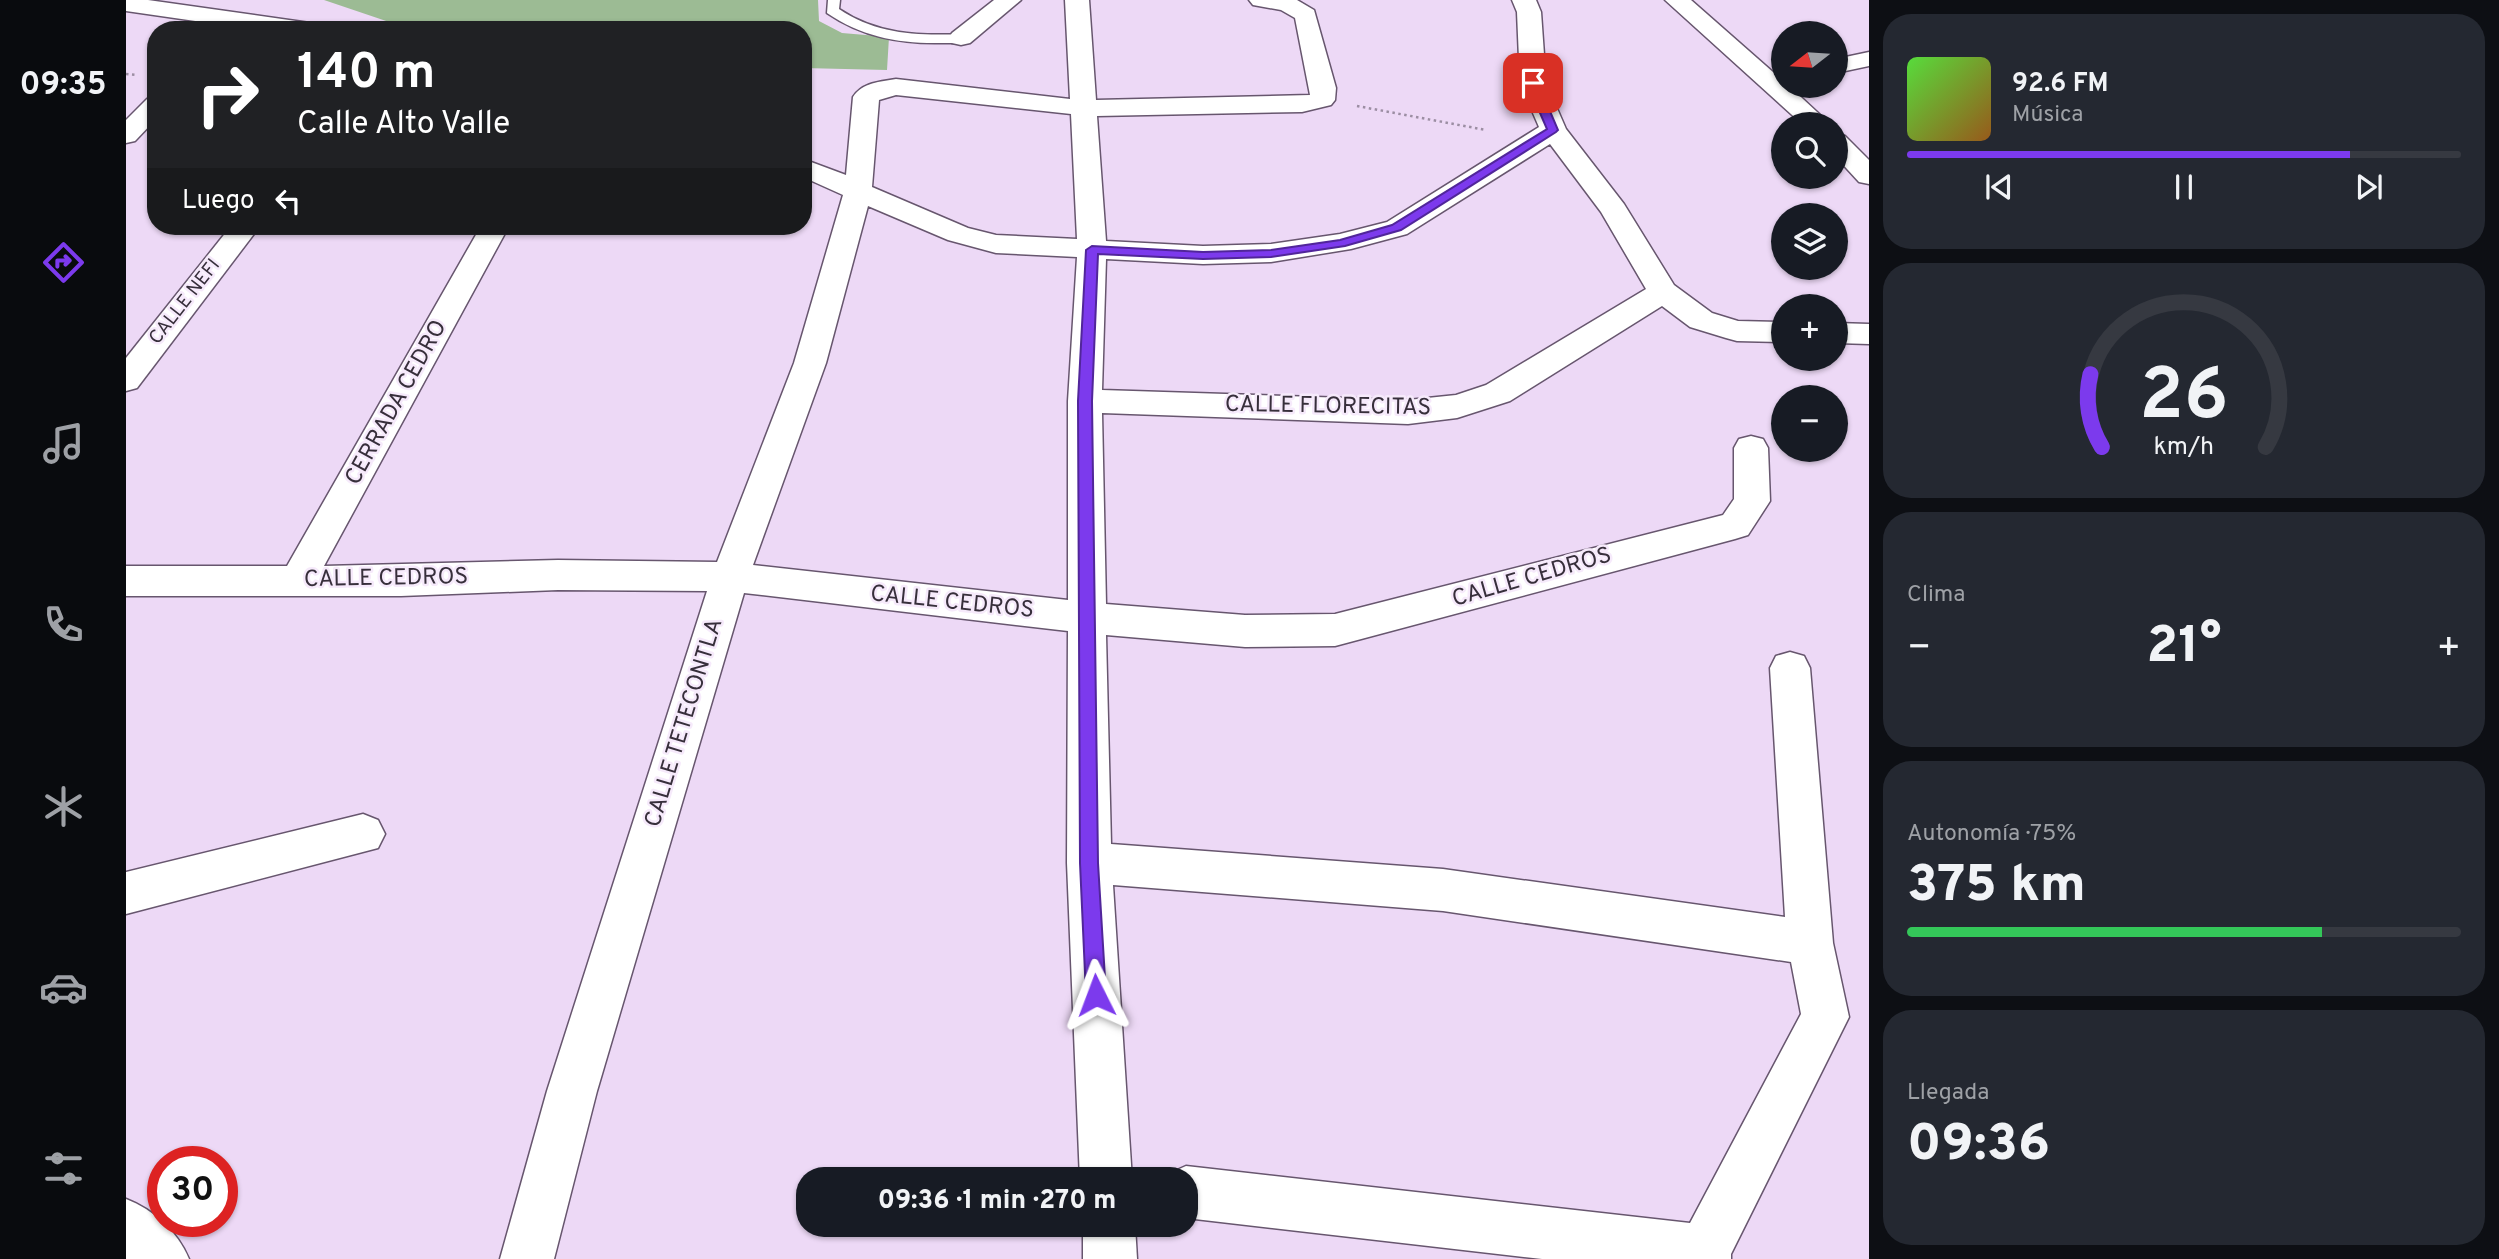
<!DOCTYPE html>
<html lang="es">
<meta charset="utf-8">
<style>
body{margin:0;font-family:Overpass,sans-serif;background:#242831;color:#f1f3f6;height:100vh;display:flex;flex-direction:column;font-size:26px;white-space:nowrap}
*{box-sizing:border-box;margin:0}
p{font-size:23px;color:#9ea1a6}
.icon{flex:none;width:38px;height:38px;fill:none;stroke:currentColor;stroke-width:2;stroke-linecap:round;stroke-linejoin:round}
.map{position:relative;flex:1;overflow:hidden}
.sheet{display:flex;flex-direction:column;gap:14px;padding:14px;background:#0d0f14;width:630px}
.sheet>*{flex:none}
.hud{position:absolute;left:21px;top:21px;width:665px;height:214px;border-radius:28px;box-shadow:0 2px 5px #0004;background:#202124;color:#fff;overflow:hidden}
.needle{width:46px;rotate:253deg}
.fabs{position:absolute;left:1645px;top:21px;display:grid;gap:14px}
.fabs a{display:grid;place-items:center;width:77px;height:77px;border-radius:50%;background:#171b24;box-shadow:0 2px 5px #0004;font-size:35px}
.speed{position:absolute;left:21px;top:1146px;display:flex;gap:14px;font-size:35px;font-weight:700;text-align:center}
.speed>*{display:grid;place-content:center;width:91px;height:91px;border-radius:50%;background:#171b24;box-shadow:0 2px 5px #0004;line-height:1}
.speed .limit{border:10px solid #d22;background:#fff;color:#111}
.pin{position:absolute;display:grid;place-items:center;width:60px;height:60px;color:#fff;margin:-30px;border-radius:14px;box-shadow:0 4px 10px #0006}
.me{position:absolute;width:77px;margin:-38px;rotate:357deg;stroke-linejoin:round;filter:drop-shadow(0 0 5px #0008)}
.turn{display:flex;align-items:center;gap:24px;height:147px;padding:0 35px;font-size:32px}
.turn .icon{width:91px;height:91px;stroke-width:2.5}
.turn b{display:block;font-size:49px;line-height:60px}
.then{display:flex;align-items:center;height:66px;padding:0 35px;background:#0003;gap:14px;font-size:26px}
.big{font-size:52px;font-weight:800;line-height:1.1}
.sheet .card{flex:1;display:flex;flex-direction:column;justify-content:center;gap:10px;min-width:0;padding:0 24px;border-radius:28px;background:#242831}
.sheet .dial{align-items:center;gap:0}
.dial svg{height:182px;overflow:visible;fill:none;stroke:#363941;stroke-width:7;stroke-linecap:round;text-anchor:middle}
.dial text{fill:#f1f3f6;stroke:none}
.song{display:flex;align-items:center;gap:21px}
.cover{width:84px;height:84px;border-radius:10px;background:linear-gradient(135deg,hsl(110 70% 55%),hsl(30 70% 35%))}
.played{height:7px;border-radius:4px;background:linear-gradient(90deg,#7c3aed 80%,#363941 80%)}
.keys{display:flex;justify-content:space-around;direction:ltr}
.heat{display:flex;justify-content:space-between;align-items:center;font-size:38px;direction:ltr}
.charge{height:10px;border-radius:5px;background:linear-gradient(90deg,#34c759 75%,#363941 0)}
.trip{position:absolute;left:670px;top:1167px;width:402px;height:70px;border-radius:28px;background:#171b24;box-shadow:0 2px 5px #0004;font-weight:800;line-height:70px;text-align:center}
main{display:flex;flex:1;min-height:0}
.tabs{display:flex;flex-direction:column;width:126px;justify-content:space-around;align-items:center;background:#090b0e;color:#9ea1a6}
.tabs .icon{width:49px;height:49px}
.tabs .current{color:#7c3aed}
.tabs b{font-size:32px;color:#f1f3f6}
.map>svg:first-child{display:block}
.green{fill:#9cbb94}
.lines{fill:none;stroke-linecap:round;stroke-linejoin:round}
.service-casing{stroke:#67566e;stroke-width:3}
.minor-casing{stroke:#67566e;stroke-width:3}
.path{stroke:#9c8ea3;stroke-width:2.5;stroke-dasharray:2.5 3.5;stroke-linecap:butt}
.service{fill:#fff;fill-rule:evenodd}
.minor{fill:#fff;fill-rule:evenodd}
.route{fill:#7c3aed;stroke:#51269a;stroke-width:2}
.labels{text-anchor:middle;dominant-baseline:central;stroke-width:5;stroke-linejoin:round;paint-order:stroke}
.far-street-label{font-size:19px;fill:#372f3b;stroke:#f6eafb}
.street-label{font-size:23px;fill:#372f3b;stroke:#f6eafb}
</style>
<main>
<nav class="tabs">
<b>09:35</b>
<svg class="icon current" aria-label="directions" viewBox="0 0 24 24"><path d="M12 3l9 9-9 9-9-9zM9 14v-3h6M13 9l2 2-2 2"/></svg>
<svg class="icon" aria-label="music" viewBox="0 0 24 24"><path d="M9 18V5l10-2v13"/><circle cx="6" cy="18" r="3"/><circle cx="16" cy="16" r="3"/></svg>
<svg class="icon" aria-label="phone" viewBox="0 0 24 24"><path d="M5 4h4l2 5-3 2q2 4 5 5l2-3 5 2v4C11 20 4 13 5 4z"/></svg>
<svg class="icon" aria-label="climate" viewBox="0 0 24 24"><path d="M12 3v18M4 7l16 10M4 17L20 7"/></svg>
<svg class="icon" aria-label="car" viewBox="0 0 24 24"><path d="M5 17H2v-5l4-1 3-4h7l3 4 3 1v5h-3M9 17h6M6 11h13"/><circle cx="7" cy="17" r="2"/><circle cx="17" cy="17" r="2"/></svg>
<svg class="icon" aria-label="filters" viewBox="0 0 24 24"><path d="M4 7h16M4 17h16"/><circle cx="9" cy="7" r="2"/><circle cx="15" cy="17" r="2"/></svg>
</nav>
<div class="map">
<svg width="1743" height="1259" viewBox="0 0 1743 1259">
<rect width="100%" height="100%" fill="#edd9f6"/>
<!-- green -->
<path class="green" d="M198 0H692L693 21 716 33 763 37 761 70 677 68V30H304L269 24Z"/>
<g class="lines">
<!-- service casing -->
<g class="service-casing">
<path id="service" d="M702 0H714L713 9C750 34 791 36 835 34L842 38C835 44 825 43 816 43 774 44 736 37 701 13Z"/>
</g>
<!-- minor casing -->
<g class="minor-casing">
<g id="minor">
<path d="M0 0H22L184 23 193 25 196 30H131L0 11Z"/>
<path d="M868 0H895L844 43 835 45 826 43 823 38 826 33Z"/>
<path d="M939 0H963L970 100 1184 95 1169 18 1155 10 1127 5 1123 0H1171L1188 10 1210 88 1209 100 1205 105 1176 112 971 116 980 241 1077 246 1145 244 1214 234 1261 222 1413 127 1394 83 1391 12 1386 0H1410L1415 12 1420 83 1440 129 1498 204 1548 285 1586 313 1612 321 1657 322V342L1611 341 1600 338 1564 327 1536 306 1384 401 1331 418 1282 424 976 413 980 604 1119 615 1209 614 1597 515 1608 499V448L1613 439 1625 436 1637 439 1642 448 1644 501 1622 535 1609 539 1209 646 1119 647 980 635 985 844 1317 869 1659 917 1644 668 1650 656 1664 652 1678 656 1684 668 1707 943 1723 1017 1605 1254V1259H1416L1060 1218V1180H1039L1042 1174 1060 1166 1564 1223 1675 1014 1665 962 1317 911 987 885 1006 1180H954L941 863 942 631 618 593 471 1091 428 1259H374L421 1091 581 591 432 590 275 596H0V566H161L355 226H383L198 566 432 560 591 562 668 363 717 195 677 177V159L720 175 727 97C737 82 754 82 770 79L944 99ZM770 95 945 114 951 239 870 235 842 228 746 187 753 100ZM1424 144 1475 212 1520 289 1360 385 1330 395 1282 400 976 390 980 259 1077 264 1145 262 1225 249 1281 234ZM742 206 822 240 870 253 951 257 942 401V600L627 565 700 363Z"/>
<path d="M1539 0H1565L1657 81V86H1663L1704 124H1676Z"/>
<path d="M1743 52V66L1710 73V59Z"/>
<path d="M30 96V119L9 141 0 143V120L21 99Z"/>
<path d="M1710 134 1719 136 1743 160V184L1733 182 1710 157Z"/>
<path d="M105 226H134L11 388 0 391V358Z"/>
<path d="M1710 323 1743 324V344L1710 343Z"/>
<path d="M237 814 252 820 259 834 252 848 0 914V872Z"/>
<path d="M0 1199C28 1210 51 1231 63 1259H0Z"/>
<path d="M957 1225H1009L1011 1259H957Z"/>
</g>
</g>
<!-- path -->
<g class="path">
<path d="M0 74 11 75"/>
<path d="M1231 106 1360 130"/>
</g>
<!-- service -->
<use href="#service" class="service"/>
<!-- minor -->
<use href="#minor" class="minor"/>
</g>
<!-- route -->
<path class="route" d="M1403 81 1412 83 1432 130 1430 132 1275 230 1219 246 1145 257 1077 259 972 254 966 401 972 863 980 995 977 1002 970 1004 963 1002 960 995 954 863 952 401 960 250 966 246 1077 252 1145 250 1214 240 1266 225 1421 129 1401 83Z"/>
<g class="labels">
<!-- far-street labels -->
<g class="far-street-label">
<text transform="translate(59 302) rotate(-52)">CALLE NEFI</text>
</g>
<!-- street labels -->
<g class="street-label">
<text transform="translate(271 403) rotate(-61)">CERRADA CEDRO</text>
<text transform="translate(1202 407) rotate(1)">CALLE FLORECITAS</text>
<text transform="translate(1406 578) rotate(-16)">CALLE CEDROS</text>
<text transform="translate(260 579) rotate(-1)">CALLE CEDROS</text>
<text transform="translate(826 603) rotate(6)">CALLE CEDROS</text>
<text transform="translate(559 723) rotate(-73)">CALLE TETECONTLA</text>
</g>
</g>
</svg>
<div class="fabs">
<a><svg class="needle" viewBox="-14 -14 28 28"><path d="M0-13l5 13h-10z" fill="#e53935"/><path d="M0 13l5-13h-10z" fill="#9ea1a6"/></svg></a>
<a><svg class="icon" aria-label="search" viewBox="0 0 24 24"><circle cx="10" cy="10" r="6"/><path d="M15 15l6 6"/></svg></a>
<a><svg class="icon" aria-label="layers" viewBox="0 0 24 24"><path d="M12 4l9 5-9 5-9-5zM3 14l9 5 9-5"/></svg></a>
<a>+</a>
<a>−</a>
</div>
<div class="speed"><div class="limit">30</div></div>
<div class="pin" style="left:1407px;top:83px;background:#d93025"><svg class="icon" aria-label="arrive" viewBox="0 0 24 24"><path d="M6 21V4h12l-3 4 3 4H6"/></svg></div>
<svg class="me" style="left:970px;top:995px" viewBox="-20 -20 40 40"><path d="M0-17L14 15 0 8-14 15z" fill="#7c3aed" stroke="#fff" stroke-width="4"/></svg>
<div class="trip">09:36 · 1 min · 270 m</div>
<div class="hud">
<div class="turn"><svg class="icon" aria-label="right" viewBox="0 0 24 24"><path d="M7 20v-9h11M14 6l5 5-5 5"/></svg><div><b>140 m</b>Calle Alto Valle</div></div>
<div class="then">Luego<svg class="icon" aria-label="left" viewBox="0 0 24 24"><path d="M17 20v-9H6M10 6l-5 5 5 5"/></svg></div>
</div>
</div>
<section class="sheet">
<div class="card">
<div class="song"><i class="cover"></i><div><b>92.6 FM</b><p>Música</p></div></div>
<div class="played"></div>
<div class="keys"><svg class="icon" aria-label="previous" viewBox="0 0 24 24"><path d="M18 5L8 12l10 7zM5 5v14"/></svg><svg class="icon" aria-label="pause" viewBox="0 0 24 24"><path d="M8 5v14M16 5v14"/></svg><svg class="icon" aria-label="next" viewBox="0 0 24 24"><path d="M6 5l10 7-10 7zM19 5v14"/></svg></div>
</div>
<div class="card dial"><svg viewBox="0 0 100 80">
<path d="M14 69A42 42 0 1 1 86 69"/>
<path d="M14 69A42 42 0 0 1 9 37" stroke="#7c3aed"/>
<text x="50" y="56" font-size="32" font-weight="700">26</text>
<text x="50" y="72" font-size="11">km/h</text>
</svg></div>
<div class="card"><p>Clima</p>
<div class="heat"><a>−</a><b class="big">21°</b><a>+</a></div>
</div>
<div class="card"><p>Autonomía · 75%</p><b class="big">375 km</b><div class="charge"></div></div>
<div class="card"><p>Llegada</p><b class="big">09:36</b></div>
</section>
</main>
